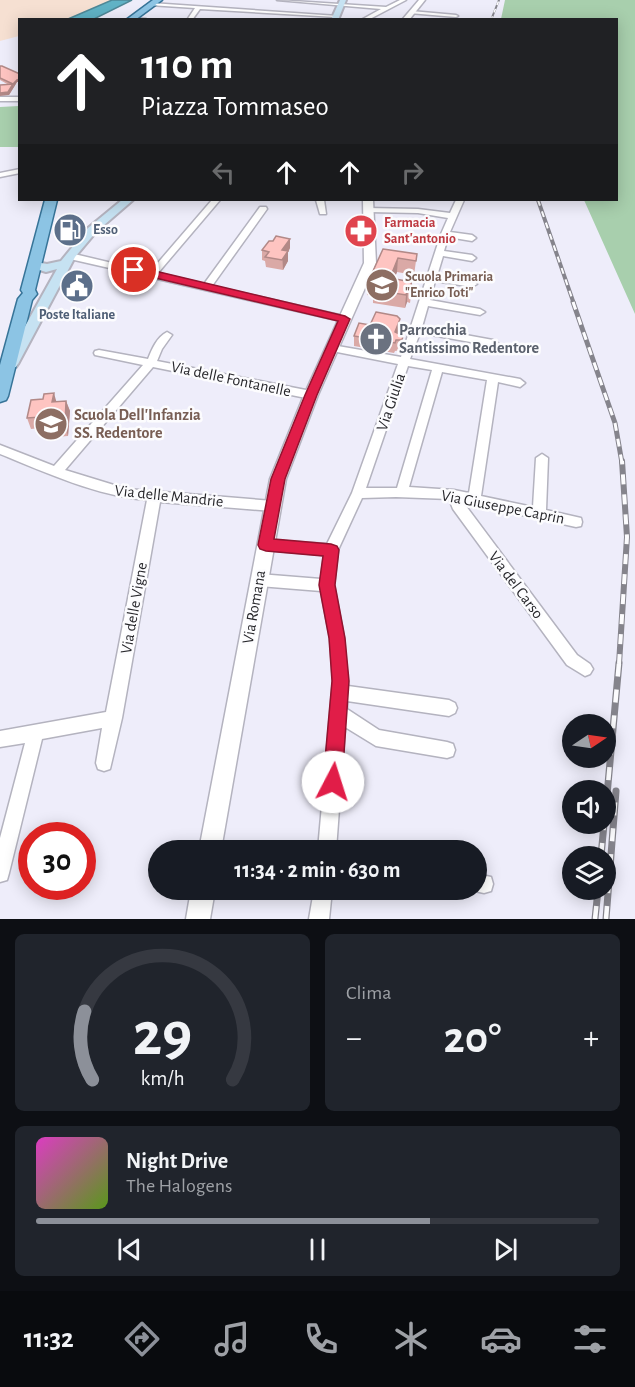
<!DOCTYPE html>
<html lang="it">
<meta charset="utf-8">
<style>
body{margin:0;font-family:"Alegreya Sans",sans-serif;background:#20242c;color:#f1f3f6;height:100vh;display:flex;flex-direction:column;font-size:22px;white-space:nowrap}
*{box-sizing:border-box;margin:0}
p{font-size:20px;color:#9ea1a6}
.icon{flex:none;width:33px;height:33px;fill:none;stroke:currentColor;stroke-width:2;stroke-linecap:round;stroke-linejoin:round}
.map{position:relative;height:919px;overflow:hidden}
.sheet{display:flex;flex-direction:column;gap:15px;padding:15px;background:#0d0f14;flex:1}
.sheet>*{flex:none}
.guide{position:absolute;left:18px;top:18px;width:600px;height:183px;border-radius:0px;box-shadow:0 3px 15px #0003;background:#202124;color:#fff;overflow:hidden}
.needle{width:39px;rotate:77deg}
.fabs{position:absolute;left:562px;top:714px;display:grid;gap:12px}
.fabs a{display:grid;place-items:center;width:54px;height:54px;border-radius:50%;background:#171b24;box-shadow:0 3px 15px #0003;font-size:30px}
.speed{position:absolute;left:18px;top:822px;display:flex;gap:12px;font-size:30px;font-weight:700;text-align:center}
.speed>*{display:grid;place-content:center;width:78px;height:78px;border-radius:50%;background:#171b24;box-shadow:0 3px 15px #0003;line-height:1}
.speed .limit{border:9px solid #d22;background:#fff;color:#111}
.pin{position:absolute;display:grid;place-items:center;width:51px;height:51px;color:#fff;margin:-26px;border:3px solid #fff;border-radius:50%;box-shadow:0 2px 6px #0007}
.me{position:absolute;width:66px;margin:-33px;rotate:5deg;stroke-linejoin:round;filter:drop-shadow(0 0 4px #0008)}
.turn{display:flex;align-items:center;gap:21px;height:126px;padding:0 24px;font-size:27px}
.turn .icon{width:78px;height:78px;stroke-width:2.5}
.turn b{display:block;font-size:42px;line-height:51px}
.lanes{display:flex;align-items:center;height:57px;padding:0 24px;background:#0003;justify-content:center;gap:30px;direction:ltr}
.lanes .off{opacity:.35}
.big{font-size:45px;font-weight:700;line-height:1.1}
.sheet .widget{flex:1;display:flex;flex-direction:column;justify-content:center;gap:9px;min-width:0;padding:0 21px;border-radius:9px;background:#20242c}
.sheet .dial{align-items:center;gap:0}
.dial svg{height:156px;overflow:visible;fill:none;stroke:#363941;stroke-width:7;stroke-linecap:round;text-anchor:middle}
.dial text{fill:#f1f3f6;stroke:none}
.song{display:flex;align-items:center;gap:18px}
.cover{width:72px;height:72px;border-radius:9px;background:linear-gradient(135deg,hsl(310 70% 55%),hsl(90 70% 35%))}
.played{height:6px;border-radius:3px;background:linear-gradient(90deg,#8c9099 70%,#363941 70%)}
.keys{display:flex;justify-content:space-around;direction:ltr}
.heat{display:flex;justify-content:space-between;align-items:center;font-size:33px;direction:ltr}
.sheet .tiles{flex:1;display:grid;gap:15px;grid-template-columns:1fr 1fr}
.widget:last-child{grid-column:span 2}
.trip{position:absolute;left:148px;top:840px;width:339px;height:60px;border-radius:30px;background:#171b24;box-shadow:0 3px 15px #0003;font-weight:700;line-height:60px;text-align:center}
.menu{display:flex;height:96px;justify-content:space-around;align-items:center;background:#090b0e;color:#9ea1a6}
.menu .icon{width:42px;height:42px}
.menu .selected{color:#8c9099}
.menu b{font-size:27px;color:#f1f3f6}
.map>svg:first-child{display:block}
.industrial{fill:#f6e0d2}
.green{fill:#a8cfad}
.water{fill:#60b2c5;stroke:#4f8897;stroke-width:1.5}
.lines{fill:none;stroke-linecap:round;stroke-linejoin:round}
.minor-casing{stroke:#b4b3bf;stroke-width:3}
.tertiary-casing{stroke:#b4b3bf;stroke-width:3}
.secondary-casing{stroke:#b4b3bf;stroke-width:4}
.primary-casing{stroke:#377498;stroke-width:3}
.minor{fill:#fff;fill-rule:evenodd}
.tertiary{fill:#fff;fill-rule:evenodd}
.secondary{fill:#c6e2f2;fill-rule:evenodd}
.primary{fill:#8cc4e4;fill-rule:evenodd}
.rail-far4-casing{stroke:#85848c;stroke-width:2}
.rail-far3-casing{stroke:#85848c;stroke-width:4}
.rail-far2-casing{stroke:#85848c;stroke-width:5}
.rail-far1-casing{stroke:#85848c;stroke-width:6}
.rail-casing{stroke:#85848c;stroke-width:7}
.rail-far4{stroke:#fcfcfe;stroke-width:1.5;stroke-dasharray:4;stroke-linecap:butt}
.rail-far3{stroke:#fcfcfe;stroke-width:2;stroke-dasharray:6;stroke-linecap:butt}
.rail-far2{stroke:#fcfcfe;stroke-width:3;stroke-dasharray:8;stroke-linecap:butt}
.rail-far1{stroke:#fcfcfe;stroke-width:4;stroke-dasharray:10;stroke-linecap:butt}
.rail{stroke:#fcfcfe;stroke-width:4.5;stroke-dasharray:13;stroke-linecap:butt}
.wall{fill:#daa9a6}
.shaded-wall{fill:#b28987}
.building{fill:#fec4c1;stroke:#b28987;stroke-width:1.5}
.route{fill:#e11d48;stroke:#92132f;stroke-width:1.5}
.labels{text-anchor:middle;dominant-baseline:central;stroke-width:5;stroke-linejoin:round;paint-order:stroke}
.far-health-label{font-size:14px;font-weight:bold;fill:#be3a42;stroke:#fcfcfe;text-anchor:start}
.far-service-label{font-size:14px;font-weight:bold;fill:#4e5e75;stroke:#fcfcfe;text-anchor:start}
.far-education-label{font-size:14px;font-weight:bold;fill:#785e54;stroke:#fcfcfe;text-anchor:start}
.worship-label{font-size:16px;font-weight:bold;fill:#5b616d;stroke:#fcfcfe;text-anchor:start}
.street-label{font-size:16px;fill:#27272b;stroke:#fcfcfe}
.education-label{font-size:16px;font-weight:bold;fill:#785e54;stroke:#fcfcfe;text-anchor:start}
</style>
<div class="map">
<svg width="635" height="919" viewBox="0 0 635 919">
<rect width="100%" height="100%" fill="#eeedfa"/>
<!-- industrial -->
<path class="industrial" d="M0 0H112L68 19 20 20 19 36 0 41Z"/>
<!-- green -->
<g class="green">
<path d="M505 0H635V314L584 200H616V20L501 19Z"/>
<path d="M19 106V147H0V107Z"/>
</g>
<!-- water -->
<path class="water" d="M112 0H132L94 19H68Z"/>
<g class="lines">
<!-- minor casing -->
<g class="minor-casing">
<g id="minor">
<path d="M277 0 386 7 400 0H406L368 20H361L381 9Z"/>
<path d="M151 3 338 16 336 17 200 9 192 20H187L195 8 149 5Z"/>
<path d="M411 11 456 15 458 16 456 17 409 13Z"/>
<path d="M130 18 146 19 148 20H128Z"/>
<rect x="0" y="97" width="20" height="4"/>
<path d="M20 169V173L0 177V173Z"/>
<path d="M212 200H220L158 273 204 284 260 207H266L267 209 212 286 348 317V321L345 322 70 259 66 256 70 253 150 272Z"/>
<path d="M316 200H324L326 214H320Z"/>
<path d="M456 200H464L450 232 472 235 476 238 472 241 448 237 444 251 472 255 476 258 472 261 443 256 437 276 472 281 477 284 472 287 435 281 430 300 480 309 485 312 480 315 428 306 422 327 493 340 498 343 493 346 420 333 410 359 520 379 525 383 520 387 498 382 481 496 533 507 536 458 542 454 548 458 546 510 581 518 582 522 581 526 576 527 463 502 577 655 590 664 593 669 590 674 585 676 567 665 453 509 449 499 396 497 362 498 338 550 334 585 344 638 348 686 449 700 455 703 457 708 455 713 449 716 347 701V709L379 730 447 742 453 744 455 750 453 756 447 758 376 746 345 727 336 850H318L333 681 330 638 321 591 259 586 254 584 252 580 254 576 259 574 321 579 324 555 266 550 261 549 259 545 261 541 266 540 327 544 352 493 398 364 332 351 327 348 332 345 401 357 441 234 448 218 418 213 368 212 364 210 368 208 418 209 450 213ZM408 366 432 370 397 488H366ZM442 372 487 380 469 493 454 490 409 487Z"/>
<path d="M167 332 172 335 162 349 157 361 311 391 316 395 311 399 153 367 65 470 127 489 273 501 278 503 279 506 278 509 273 511 160 502 122 718 110 769 104 771 98 769 96 763 102 728 42 739 9 873 7 880 0 882V838L25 743 0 747V731L106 712 147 500C97 496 47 473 0 454V445L54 466 143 365 95 355 94 353 95 351 99 350 148 359C152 349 157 337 167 332Z"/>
<path d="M477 874 491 877 493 884 491 891 484 893 470 890H477Z"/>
<path d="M314 890H332L329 919H309Z"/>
</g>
</g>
<!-- tertiary casing -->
<g class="tertiary-casing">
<g id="tertiary">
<path d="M419 0H425L409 20H402Z"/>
<path d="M363 200H373L376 263 318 395 286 479 221 850H199L270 479 304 395 364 263Z"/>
<path d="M191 890H215L210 919H186Z"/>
</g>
</g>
<!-- secondary casing -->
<g class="secondary-casing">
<g id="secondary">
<path d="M340 0H346L338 20H331Z"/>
<path d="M122 200H133L96 232 75 257 18 364 16 367H6L4 364 57 269 46 272 30 267V261L47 264 61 261 88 228Z"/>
</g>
</g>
<!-- primary casing -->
<g class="primary-casing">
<g id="primary">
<path d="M153 0H162L135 20H126Z"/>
<path d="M45 200H57L35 290 37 294 32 300 8 396 6 400 0 402V365L18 299 23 293 21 290Z"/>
</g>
</g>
<!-- minor -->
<use href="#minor" class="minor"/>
<!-- tertiary -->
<use href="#tertiary" class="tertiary"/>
<!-- secondary -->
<use href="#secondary" class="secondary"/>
<!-- primary -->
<use href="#primary" class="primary"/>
<!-- rail-far4 casing -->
<g class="rail-far4-casing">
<path id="rail-far4" d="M491 20 499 0"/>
</g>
<!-- rail-far3 casing -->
<g class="rail-far3-casing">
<path id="rail-far3" d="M538 200 574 304"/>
</g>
<!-- rail-far2 casing -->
<g class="rail-far2-casing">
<path id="rail-far2" d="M573 302 615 423 622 463"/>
</g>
<!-- rail-far1 casing -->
<g class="rail-far1-casing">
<path id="rail-far1" d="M619 664 627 537 622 461"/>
</g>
<!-- rail casing -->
<g class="rail-casing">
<g id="rail">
<path d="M606 806 619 663"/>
<path d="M601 856 604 824"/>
<path d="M595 919 598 890"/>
<path d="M606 919 616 791"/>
</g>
</g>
<!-- rail-far4 -->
<use href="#rail-far4" class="rail-far4"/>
<!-- rail-far3 -->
<use href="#rail-far3" class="rail-far3"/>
<!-- rail-far2 -->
<use href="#rail-far2" class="rail-far2"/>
<!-- rail-far1 -->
<use href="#rail-far1" class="rail-far1"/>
<!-- rail -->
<use href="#rail" class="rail"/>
</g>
<!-- wall -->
<g class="wall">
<path d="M0 66 20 74V82H17L9 95V85L0 80Z"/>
<path d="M290 239V248L288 252V261L283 270 266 267 265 261 262 260V250L273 241Z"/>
<path d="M383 249 417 254 414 275 397 272 394 279 412 289 410 303 407 302 405 308 373 303V296L367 295 368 282Z"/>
<path d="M400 319 398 333 403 336 401 350 395 351 394 353 354 346V336L370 325Z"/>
<path d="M43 399 57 402 66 401 70 411 68 436 55 437 49 433 43 434 40 428 31 429 27 418Z"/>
</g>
<!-- shaded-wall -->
<g class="shaded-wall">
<path d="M20 79V82H17L14 87 13 84 17 80Z"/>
<path d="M13 84 14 87 9 95 0 96V93Z"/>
<path d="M290 239V248L288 252V261L283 270 282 250Z"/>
<path d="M398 258 397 272 389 292 390 278Z"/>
<path d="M408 289 407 302 405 308 406 295Z"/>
<path d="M400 319 399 330 394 342 395 332Z"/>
<path d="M54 393 57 404 52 402Z"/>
<path d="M66 401 70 411 68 436 65 425Z"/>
</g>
<!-- building -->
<g class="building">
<path d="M0 66H2L20 74V79L17 80 13 84 0 78Z"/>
<path d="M13 84 8 92 0 93V85Z"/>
<path d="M276 236 290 239 282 250 288 251 282 260 265 257 269 252 262 250 269 241H273Z"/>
<path d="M383 249 417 254 416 261 398 258 390 278 411 282 412 289H408L406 295 374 290 377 283 368 282Z"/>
<path d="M376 312 397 316 400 319 395 332 403 336 402 340H396L395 343 354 336 359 323 370 325Z"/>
<path d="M54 393 52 402 66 401 65 425 51 427 45 423 38 424 40 417 27 418 31 400 43 399 44 394Z"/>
</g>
<!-- route -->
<path class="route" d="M134 266 345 316 350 319 317 395 285 479 274 539 331 544 337 546 339 550 335 585 345 638 349 681 342 782 340 789 333 792 326 789 323 782 332 681 329 638 319 585 323 556 266 551 260 549 258 545 271 479 305 395 338 321 130 272 129 270Z"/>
<!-- icons -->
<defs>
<g id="fuel-disc" transform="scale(1.725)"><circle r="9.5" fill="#5c6f8a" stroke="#fcfcfe"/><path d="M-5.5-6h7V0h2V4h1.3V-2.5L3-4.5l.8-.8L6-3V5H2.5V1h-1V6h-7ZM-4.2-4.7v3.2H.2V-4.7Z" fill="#fff"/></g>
<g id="pharmacy-disc" transform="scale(1.725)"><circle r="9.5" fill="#e0444e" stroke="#fcfcfe"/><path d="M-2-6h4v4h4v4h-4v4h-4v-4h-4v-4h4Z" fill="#fff"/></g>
<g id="school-disc" transform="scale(1.725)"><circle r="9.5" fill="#8d6e63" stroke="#fcfcfe"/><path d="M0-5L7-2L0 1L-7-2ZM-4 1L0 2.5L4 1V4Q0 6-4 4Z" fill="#fff"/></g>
<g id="civic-disc" transform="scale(1.725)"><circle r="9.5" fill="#5c6f8a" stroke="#fcfcfe"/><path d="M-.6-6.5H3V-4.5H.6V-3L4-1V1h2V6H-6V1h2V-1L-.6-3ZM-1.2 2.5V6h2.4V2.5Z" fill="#fff"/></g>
<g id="church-disc" transform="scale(1.725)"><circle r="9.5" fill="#6b7280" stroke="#fcfcfe"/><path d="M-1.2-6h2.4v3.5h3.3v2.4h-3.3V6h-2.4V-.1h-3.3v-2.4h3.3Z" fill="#fff"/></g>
</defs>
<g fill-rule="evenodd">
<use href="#fuel-disc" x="70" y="230"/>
<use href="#pharmacy-disc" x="361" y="231"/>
<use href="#school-disc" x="382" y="285"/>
<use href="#civic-disc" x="77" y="286"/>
<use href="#church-disc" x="376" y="339"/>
<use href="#school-disc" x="51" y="424"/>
</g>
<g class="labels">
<!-- far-health labels -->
<g class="far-health-label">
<text x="384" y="223">Farmacia<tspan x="384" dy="16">Sant'antonio</tspan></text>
</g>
<!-- far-service labels -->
<g class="far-service-label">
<text x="93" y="230">Esso</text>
<text x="77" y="315" text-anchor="middle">Poste Italiane</text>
</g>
<!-- far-education labels -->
<g class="far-education-label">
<text x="405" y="277">Scuola Primaria<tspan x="405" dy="16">"Enrico Toti"</tspan></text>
</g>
<!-- worship labels -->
<g class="worship-label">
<text x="399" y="330">Parrocchia<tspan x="399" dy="18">Santissimo Redentore</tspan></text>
</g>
<!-- street labels -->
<g class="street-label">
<text transform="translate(231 379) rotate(12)">Via delle Fontanelle</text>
<text transform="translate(391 402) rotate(-71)">Via Giulia</text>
<text transform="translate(169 496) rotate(6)">Via delle Mandrie</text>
<text transform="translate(503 507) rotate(11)">Via Giuseppe Caprin</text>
<text transform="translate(516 585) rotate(53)">Via del Carso</text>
<text transform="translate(254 607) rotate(-80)">Via Romana</text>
<text transform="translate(134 608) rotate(-80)">Via delle Vigne</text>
</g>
<!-- education labels -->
<g class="education-label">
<text x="74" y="415">Scuola Dell'Infanzia<tspan x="74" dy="18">SS. Redentore</tspan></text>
</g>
</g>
</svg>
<div class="fabs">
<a><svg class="needle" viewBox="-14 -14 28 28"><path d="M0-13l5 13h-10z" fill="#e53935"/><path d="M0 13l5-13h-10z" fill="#9ea1a6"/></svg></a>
<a><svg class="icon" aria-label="sound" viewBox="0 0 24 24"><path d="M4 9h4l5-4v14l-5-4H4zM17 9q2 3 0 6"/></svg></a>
<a><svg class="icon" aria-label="layers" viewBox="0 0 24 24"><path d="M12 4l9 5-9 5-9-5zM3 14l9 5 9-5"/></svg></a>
</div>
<div class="speed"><div class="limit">30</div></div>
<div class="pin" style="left:134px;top:270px;background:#d93025"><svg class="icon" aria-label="arrive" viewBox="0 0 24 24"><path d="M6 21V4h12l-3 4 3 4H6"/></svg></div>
<svg class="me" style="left:333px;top:782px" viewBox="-20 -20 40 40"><circle r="19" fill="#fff"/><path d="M0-13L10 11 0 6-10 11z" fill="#e11d48"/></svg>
<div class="trip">11:34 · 2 min · 630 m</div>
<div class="guide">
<div class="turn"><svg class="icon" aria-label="ahead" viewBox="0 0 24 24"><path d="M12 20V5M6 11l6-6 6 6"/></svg><div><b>110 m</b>Piazza Tommaseo</div></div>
<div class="lanes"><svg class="icon off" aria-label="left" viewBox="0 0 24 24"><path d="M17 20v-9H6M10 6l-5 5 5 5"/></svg><svg class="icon" aria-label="ahead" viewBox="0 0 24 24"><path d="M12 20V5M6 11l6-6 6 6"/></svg><svg class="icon" aria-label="ahead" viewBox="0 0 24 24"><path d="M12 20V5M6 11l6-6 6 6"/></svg><svg class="icon off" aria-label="right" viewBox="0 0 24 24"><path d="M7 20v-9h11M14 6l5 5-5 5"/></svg></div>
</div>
</div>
<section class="sheet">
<div class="tiles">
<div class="widget dial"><svg viewBox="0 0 100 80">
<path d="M14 69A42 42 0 1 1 86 69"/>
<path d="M14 69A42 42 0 0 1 10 34" stroke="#8c9099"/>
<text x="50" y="56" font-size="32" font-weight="700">29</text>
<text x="50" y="72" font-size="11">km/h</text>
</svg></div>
<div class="widget"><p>Clima</p>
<div class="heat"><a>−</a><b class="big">20°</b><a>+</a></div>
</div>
<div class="widget">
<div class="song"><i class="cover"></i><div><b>Night Drive</b><p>The Halogens</p></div></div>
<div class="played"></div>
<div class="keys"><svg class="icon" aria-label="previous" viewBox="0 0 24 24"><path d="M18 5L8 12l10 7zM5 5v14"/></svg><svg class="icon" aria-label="pause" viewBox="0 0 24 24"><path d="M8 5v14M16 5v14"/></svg><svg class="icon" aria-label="next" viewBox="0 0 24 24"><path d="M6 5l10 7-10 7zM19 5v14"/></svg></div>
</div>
</div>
</section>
<nav class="menu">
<b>11:32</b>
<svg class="icon selected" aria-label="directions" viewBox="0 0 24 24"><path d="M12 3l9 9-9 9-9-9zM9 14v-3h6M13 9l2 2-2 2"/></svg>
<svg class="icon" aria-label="music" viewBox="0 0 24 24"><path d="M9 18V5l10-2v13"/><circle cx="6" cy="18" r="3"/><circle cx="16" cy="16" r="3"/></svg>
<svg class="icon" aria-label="phone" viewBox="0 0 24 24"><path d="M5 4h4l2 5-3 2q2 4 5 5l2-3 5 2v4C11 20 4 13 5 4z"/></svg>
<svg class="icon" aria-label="climate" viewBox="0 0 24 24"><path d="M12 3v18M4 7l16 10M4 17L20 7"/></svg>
<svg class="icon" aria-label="car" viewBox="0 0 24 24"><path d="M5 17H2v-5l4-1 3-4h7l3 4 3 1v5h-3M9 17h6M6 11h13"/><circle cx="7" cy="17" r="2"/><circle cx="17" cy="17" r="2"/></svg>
<svg class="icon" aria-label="filters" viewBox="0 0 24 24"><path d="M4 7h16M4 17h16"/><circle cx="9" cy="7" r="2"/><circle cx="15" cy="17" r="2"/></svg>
</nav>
